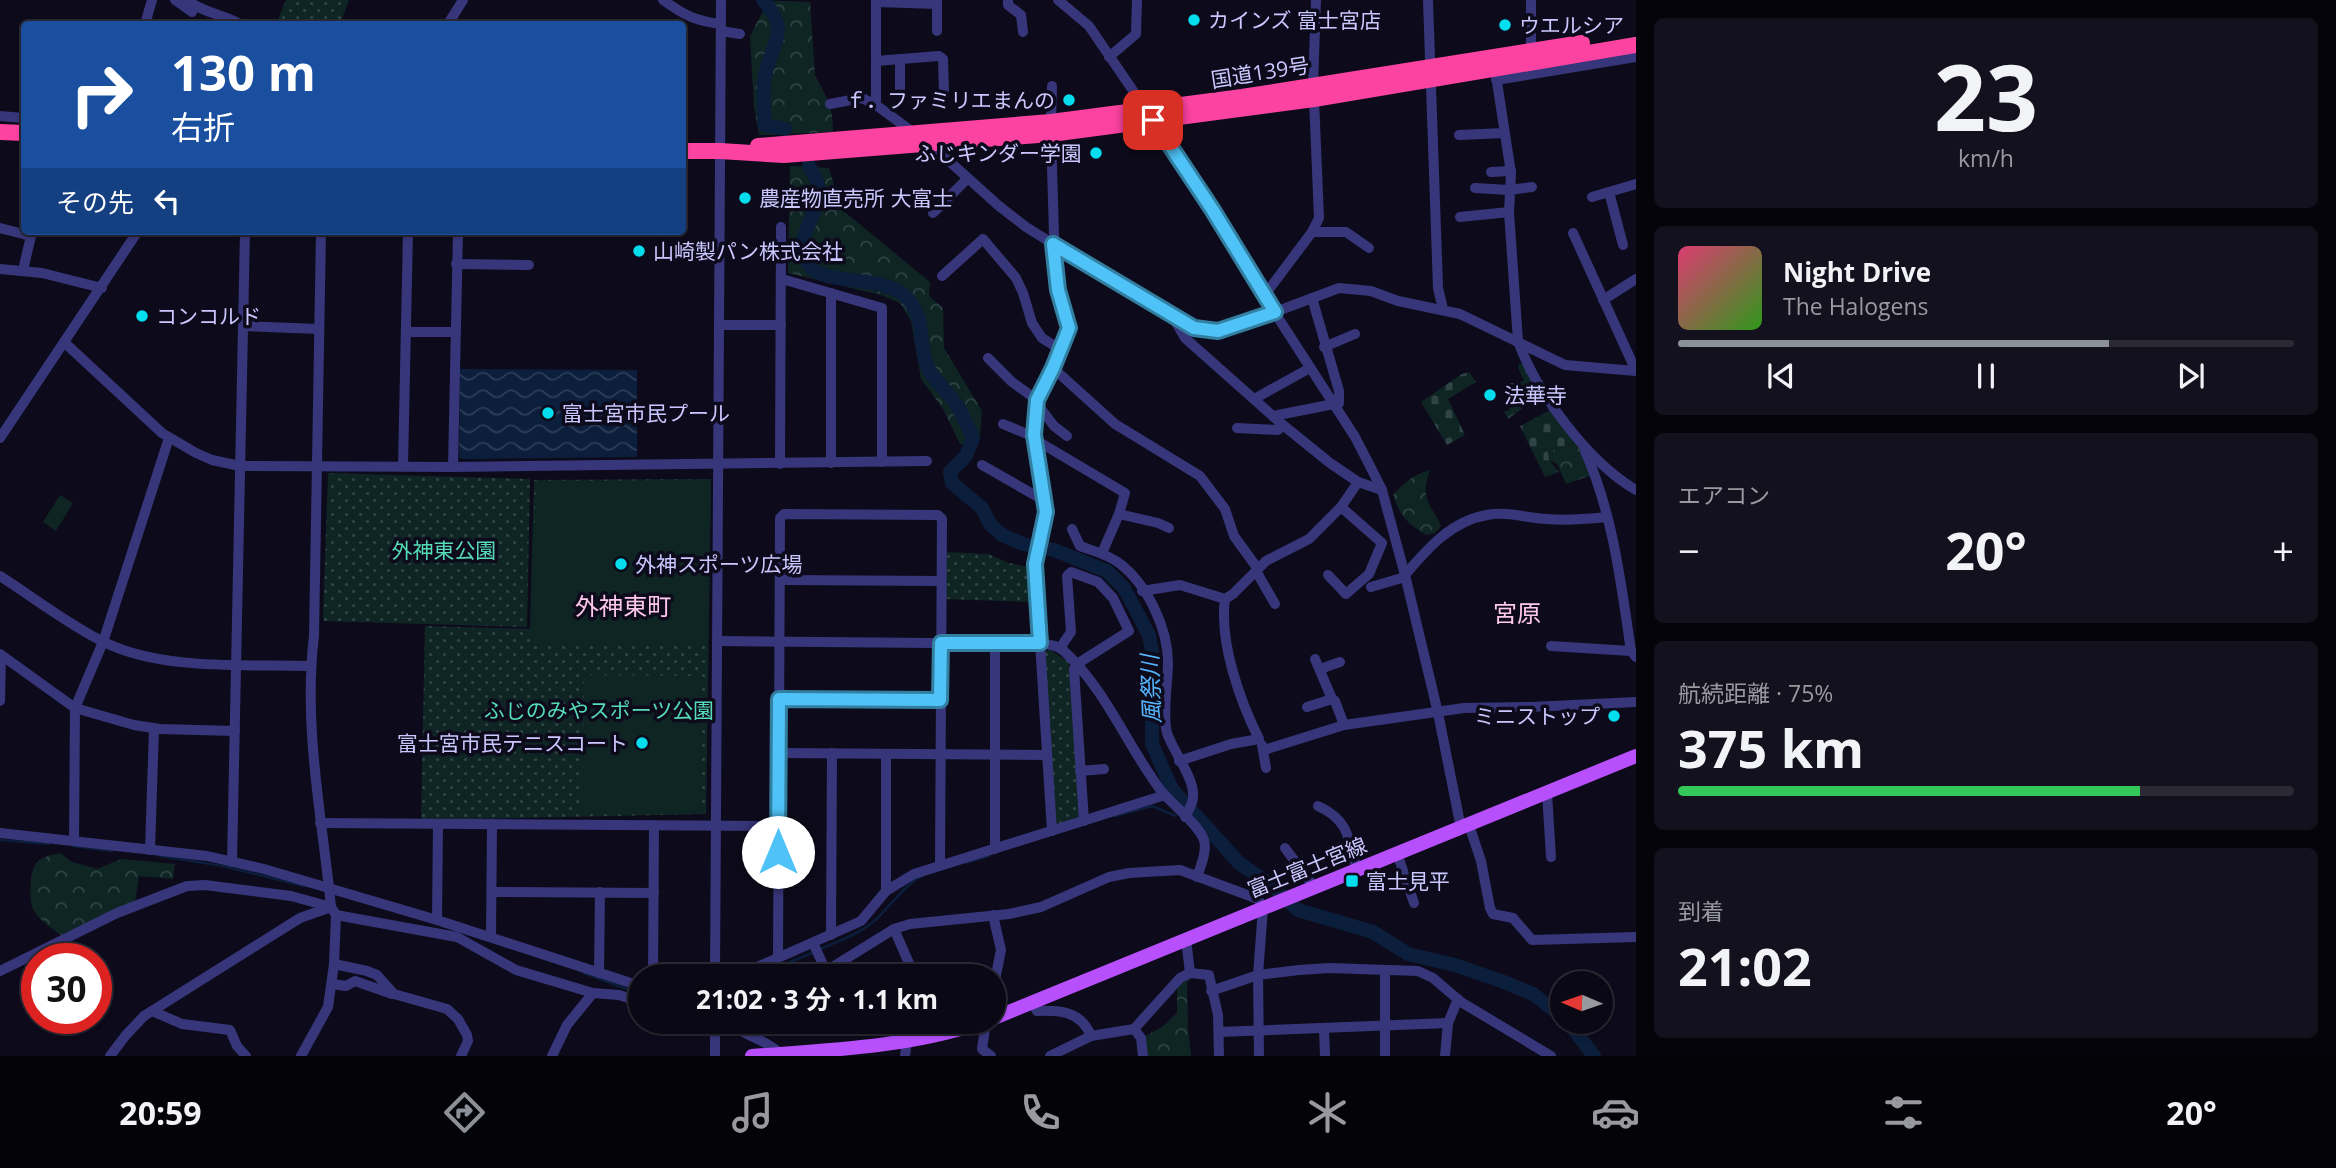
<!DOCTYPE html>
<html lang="ja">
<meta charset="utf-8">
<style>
body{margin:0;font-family:"Open Sans","Noto Sans JP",sans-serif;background:#13111d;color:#f1f3f6;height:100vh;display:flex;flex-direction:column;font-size:26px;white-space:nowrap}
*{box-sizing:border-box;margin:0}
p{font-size:23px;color:#999aa0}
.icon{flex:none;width:38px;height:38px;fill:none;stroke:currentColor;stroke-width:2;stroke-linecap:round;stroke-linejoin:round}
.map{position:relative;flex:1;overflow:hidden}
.side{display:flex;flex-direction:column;gap:18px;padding:18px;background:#06040b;width:700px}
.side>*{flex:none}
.banner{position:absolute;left:21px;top:21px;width:665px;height:214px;border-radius:7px;box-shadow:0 2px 5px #0004,0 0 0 2px #2a2934;background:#1a4fa0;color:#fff;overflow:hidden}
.needle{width:46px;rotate:272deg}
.controls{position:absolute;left:1550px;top:971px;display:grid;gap:14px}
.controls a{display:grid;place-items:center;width:63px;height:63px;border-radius:50%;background:#0a0814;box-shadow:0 2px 5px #0004,0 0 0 2px #2a2934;font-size:35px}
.speed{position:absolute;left:21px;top:943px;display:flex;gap:14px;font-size:35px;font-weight:700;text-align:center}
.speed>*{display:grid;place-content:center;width:91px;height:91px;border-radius:50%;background:#0a0814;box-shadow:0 2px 5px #0004,0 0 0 2px #2a2934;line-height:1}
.speed .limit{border:10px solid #d22;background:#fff;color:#111}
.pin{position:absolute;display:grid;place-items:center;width:60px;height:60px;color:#fff;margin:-30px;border-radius:14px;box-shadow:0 4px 10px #0006}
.me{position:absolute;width:77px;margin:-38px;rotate:0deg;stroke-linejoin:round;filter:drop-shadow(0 0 5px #0008)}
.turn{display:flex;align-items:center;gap:24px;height:147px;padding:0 35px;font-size:32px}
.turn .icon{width:91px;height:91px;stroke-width:2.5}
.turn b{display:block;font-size:49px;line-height:60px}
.then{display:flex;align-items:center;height:66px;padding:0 35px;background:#0003;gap:14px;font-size:26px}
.big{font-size:52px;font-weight:700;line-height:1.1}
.side .widget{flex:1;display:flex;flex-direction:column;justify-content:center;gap:10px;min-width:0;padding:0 24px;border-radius:10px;background:#13111d}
.side .dial{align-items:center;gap:0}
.dial b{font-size:91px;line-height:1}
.song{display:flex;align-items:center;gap:21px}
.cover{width:84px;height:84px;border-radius:10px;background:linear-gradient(135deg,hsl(340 70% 55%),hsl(110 70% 35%))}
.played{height:7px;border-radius:4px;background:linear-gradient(90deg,#8c9099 70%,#2a2934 70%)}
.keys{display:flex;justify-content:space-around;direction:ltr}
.heat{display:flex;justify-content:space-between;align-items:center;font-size:38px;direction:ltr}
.charge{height:10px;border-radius:5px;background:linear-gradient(90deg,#34c759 75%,#2a2934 0)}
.trip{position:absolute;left:628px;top:964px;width:378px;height:70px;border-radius:35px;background:#0a0814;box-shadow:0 2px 5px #0004,0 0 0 2px #2a2934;font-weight:700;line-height:70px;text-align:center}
.tab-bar{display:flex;height:112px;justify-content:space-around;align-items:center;background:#040308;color:#999aa0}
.tab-bar .icon{width:49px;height:49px}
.tab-bar .current{color:#8c9099}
.tab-bar b{font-size:32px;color:#f1f3f6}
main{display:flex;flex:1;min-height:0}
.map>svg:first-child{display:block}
.grass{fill:url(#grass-tufts)}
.forest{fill:url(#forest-crowns)}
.cemetery{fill:url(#cemetery-stones)}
.park{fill:url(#park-dots)}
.garden{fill:#0e2524}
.water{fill:url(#water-waves)}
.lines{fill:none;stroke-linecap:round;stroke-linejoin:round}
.stream{stroke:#0b1e3b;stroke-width:2.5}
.river{stroke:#0b1e3b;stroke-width:14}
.minor{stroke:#37367a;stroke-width:10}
.major{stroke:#b74ffd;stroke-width:14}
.highway{stroke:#fd43a1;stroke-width:16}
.route-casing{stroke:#337fa1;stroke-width:18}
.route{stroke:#4fc3f7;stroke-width:12}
.poi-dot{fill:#03ddee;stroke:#0d0b1b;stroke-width:2.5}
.labels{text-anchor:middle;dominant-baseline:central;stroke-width:7;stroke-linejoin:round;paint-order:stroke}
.poi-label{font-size:21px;fill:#cbc6fe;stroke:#0d0b1b;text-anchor:start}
.street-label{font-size:21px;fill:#cbc6fe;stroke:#0d0b1b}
.park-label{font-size:21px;fill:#55dcb6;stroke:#0d0b1b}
.water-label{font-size:23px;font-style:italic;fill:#56b4fd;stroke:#0d0b1b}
.quarter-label{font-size:24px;fill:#fec8ec;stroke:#0d0b1b}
</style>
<main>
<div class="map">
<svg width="1636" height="1056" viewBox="0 0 1636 1056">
<defs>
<pattern id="grass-tufts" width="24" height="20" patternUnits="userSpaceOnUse" patternTransform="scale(1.75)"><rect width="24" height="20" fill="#0e2524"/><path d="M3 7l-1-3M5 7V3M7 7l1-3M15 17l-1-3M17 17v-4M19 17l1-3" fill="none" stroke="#304345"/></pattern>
<pattern id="forest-crowns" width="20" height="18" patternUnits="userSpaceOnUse" patternTransform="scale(1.75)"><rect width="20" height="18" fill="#0e2524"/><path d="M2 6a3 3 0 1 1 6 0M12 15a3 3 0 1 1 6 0" fill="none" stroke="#304345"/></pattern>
<pattern id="cemetery-stones" width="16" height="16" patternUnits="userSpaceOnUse" patternTransform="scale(1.75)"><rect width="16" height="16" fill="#0e2524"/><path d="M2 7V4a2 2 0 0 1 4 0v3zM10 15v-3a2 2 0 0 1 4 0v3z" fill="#304345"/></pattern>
<pattern id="park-dots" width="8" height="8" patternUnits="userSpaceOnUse" patternTransform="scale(1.75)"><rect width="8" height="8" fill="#0e2524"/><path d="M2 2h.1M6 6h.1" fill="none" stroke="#304345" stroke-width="1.8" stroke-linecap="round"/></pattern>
<pattern id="water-waves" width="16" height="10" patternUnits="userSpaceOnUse" patternTransform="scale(1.75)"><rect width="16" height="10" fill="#0b1e3b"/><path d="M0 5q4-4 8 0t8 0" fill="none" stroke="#2d3d58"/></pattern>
</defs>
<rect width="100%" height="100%" fill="#0d0b1b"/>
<!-- grass -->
<path class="grass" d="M60 495 73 503 56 531 43 522Z"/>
<!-- forest -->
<g class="forest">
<path d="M756 0 810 2 815 75 828 100 832 115 833 132 759 135 754 106 750 36 764 9Z"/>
<path d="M790 166 829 168 841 209 930 282 929 296 943 308 944 348 982 411 980 434 975 447 960 444 943 409 921 379 911 321 900 303 881 295 788 273Z"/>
<path d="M1526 363 1544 398 1531 402 1508 419 1504 412 1509 410 1512 394 1505 387 1504 383H1519L1524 380 1518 368 1519 364Z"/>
<path d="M1579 441 1595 474 1566 484 1557 464 1549 460 1548 452Z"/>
<path d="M1430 470C1420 499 1429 501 1441 526L1435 533 1426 535C1407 523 1400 516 1393 495 1404 483 1414 474 1430 470Z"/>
<path d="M60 853 72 862 97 869 121 859 175 864 173 879 139 876 135 902 61 935C52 929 38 919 33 909 29 900 30 873 35 865 40 857 51 855 60 853Z"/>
<path d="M1194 975 1187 983 1188 1029 1191 1056H1144V1037L1162 1027 1177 1013V983Z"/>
</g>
<!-- cemetery -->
<g class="cemetery">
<path d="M1469 372 1476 382 1448 399 1465 435 1447 445 1421 402 1462 374Z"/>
<path d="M1554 408 1579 441 1548 452 1549 460 1559 472 1545 477 1520 426Z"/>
</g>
<!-- park -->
<g class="park">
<path d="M286 0H349L341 21 342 24H276Z"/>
<path d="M328 473 530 479 527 627 323 621Z"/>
<path d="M711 479 706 814 421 820 425 626 530 629 534 480Z"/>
<path d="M946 552 988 554 1009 563 1029 567 1032 602 944 599Z"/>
<path d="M1050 650 1069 662 1080 818 1055 825 1043 652Z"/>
</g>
<!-- garden -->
<g class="garden">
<path d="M711 479 708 645 531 646 536 483Z"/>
<path d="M584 675 700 676 699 811 583 810Z"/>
</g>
<!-- water -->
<path class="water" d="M460 369 637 370V457L462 459 459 457Z"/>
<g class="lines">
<!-- stream -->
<g class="stream">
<path d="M1115 816 1152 806 1176 816"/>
<path d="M0 840 49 844"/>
<path d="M73 846 112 851"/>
<path d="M160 856 223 866 304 886"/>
<path d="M965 863 989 856"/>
<path d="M818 950C836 942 857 935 873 922 891 907 901 887 922 876"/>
<path d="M584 973 640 994"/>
<path d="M757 976 812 953"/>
</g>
<!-- river -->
<g class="river">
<path d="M763 0C791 31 772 42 765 76 762 92 764 109 765 125L785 129"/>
<path d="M809 166C812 172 817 179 818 185 823 216 789 236 810 266 822 285 882 275 905 296 927 317 918 344 927 366 933 380 945 388 953 400 962 412 967 424 973 438L966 456 950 472 952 483 982 508 990 524 1002 535 1023 544 1054 550 1107 571 1124 588 1149 635 1152 652V744L1172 789 1240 864 1270 884 1298 910 1373 932 1408 954 1455 965 1504 982 1533 994 1563 1017"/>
<path d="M1568 1022 1594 1056"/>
</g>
<!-- minor -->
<g class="minor">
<path d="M175 0 192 12"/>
<path d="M187 0C203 13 223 14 240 24"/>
<path d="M663 0C684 15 695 21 721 24"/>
<path d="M876 0V105L914 133"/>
<path d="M937 0V31"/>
<path d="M1008 0V5L1021 15 1023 32"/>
<path d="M1058 0 1089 26 1153 120 1212 209 1264 296 1355 437 1371 468 1382 490 1405 575 1438 713 1461 828"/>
<path d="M1428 0 1438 288 1443 309"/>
<path d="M1531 0V51"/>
<path d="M877 2 937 4"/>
<path d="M145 24 152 0"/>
<path d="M448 24 463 0"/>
<path d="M721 31 740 34"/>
<path d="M1109 57 1136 34 1137 0"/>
<path d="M900 59V94"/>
<path d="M876 61 939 56 943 59 944 93"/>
<path d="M1495 69 1511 173 1509 212 1518 341C1536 392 1588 462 1636 490"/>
<path d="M1496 80 1636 57"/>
<path d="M1313 85 1316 0"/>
<path d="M830 104 862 98 876 105"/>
<path d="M0 116 24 118"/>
<path d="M1051 122 1052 86"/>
<path d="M1051 134 1055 268 1058 290 1069 328 1037 400 1034 435 1046 512 1035 564 1052 831"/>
<path d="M1459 135 1505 133"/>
<path d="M930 144 999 206 1026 227 1174 319 1185 338 1283 425 1330 463 1358 482 1382 490"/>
<path d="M1491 172 1511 171"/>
<path d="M1475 188 1509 190 1532 187"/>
<path d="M1609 192 1623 245"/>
<path d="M1592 197 1636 184"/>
<path d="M933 213 967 179"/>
<path d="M1460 217 1509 212"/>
<path d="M0 228 31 236 23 270"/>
<path d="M1312 232H1346L1369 248"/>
<path d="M456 264 529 265"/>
<path d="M0 269 42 273 102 288"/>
<path d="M942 276 983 239 1016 278 1023 293 1032 323 1042 338 1061 350"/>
<path d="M782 279 882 308V462"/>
<path d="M1264 296 1312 232 1319 218 1314 99"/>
<path d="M1603 300 1636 279"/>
<path d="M1174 319C1196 330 1211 332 1235 327L1339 288 1371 291 1398 301 1460 314 1565 365 1636 371 1573 233"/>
<path d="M719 325H781"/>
<path d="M243 326 319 329"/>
<path d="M406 332H455"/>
<path d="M65 343 162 433 196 453 212 460 240 466 453 467 927 461"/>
<path d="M1324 347 1355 334"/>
<path d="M988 358 1012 382 1037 400"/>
<path d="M1053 368 1115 424 1200 476 1225 509 1234 536 1258 569"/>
<path d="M1254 399 1310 368"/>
<path d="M1038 405 1054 426 1067 436"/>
<path d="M1273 416 1339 403V391L1312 298"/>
<path d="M1003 424 1034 437"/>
<path d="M1237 428 1278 430 1283 425"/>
<path d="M0 438 138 231"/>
<path d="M1034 439 1125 493 1119 514 1102 553"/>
<path d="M1585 451C1613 514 1621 583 1631 651L1636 657"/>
<path d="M831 463V293"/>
<path d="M780 464 781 227"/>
<path d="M982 465 1045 501"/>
<path d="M403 466 408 231"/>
<path d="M453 467 458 231"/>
<path d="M1119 514 1158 523 1169 528"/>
<path d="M1072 529 1080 546C1093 551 1107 554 1119 563 1147 584 1168 628 1168 663 1168 683 1162 714 1167 733 1173 751 1195 779 1193 797 1193 804 1188 811 1185 817"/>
<path d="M1256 571 1275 604"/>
<path d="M1328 575 1346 594 1369 574 1382 543 1341 507"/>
<path d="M1405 575C1427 549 1451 521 1487 515 1506 511 1527 518 1547 519 1567 521 1587 519 1607 517"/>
<path d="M0 576C33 597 69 625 104 642 162 671 247 664 310 666"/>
<path d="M780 580 941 581"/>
<path d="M1371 587 1405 577"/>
<path d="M1142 591 1180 585 1225 599 1233 594 1266 561 1309 539 1341 507 1358 482"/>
<path d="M718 641 1040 644C1049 644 1057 645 1064 651 1107 691 1127 746 1162 792 1173 805 1199 825 1204 840 1207 852 1201 865 1197 877"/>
<path d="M1551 646 1631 651"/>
<path d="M1060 648 1071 632 1067 576 1071 572 1098 582 1113 598 1129 631 1077 664 1074 669 1084 821"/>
<path d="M0 654 75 708 134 725 160 729 235 731"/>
<path d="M1315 659 1332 699"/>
<path d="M1320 669 1340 662"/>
<path d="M779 699 940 700"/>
<path d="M0 701 1 655"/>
<path d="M1307 707 1332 699 1335 701 1344 725 1464 708 1531 707 1636 702"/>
<path d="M1262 745 1266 768"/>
<path d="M1264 750 1344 725"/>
<path d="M779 753 1046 755"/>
<path d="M886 754V891"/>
<path d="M1179 761 1231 744 1259 739C1240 701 1219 642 1225 599"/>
<path d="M1080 771 1104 769"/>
<path d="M1547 793 1551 857"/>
<path d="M1318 806C1349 820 1349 839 1357 870"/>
<path d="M320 823 779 826"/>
<path d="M1469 825 1481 861 1490 908 1493 914 1513 918 1532 940 1636 937"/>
<path d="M0 833 207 856 264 869 437 920 640 986"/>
<path d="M74 841 75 708 103 642 169 438"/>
<path d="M1285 848 1315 888"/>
<path d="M995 849V643"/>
<path d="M150 850 154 728"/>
<path d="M1397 853 1414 903"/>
<path d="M232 862 245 231"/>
<path d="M492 892 654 893"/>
<path d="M336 915 457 937 516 970 593 993 619 995 640 1002"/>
<path d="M993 915 1001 950 994 985"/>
<path d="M437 920 438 824"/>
<path d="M894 929 912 970"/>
<path d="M831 935 832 753"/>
<path d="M491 937 492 824"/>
<path d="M813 943 827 973"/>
<path d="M778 958 780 518 784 514 938 515 942 519 940 866"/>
<path d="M334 964 367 971 377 975 394 994 447 1009 458 1019 467 1035 468 1041 461 1056"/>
<path d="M1385 970V1056"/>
<path d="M0 971 117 913 187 886 205 885 291 896 331 907 336 915 334 964 328 1007 301 1056"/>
<path d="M599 973 600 892"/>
<path d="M1190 973 1209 975 1218 1015 1219 1056"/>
<path d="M653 976 654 825"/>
<path d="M715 976 721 0"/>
<path d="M737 976 861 921 886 891 914 874 1165 795"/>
<path d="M818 976 894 929 910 924 1009 914 1041 907 1109 877 1129 873 1180 870 1258 899 1263 908 1258 975 1259 1056"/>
<path d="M332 984 346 986 355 981 392 994"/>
<path d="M1211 991 1258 975 1299 970 1329 968 1418 971 1433 978 1461 1002 1551 1056"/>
<path d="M1032 1002 1037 1011C1060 1010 1081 1011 1091 1036L1050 1056"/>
<path d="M152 1011 182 1024 230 1030 237 1046 246 1056"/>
<path d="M715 1022V1056"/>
<path d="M732 1022C743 1037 767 1039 780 1054"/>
<path d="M986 1022 982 1049 991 1056"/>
<path d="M1324 1028 1325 1056"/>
<path d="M1134 1029 1141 1038 1143 1056"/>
<path d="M1219 1032 1448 1023"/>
<path d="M1091 1036 1134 1029 1180 978 1190 973 1186 939"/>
<path d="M110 1056 126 1035 144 1016 300 918 331 907C322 816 303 727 314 636L321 231"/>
<path d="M552 1056 567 1025 593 993"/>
<path d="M905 1056 907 1041"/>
<path d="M1445 1056 1448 1023 1458 999"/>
</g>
<!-- major -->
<g class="major">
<path d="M994 1018 1636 756"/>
<path d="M752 1056C830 1050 909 1047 983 1022"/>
</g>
<!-- highway -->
<g class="highway">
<path d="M0 132 24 133"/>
<path d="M758 146 1051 122 1242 97 1582 43"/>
<path d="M682 151H720L784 155 1051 134 1314 99 1636 45"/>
</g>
</g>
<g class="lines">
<!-- route casing -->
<g class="route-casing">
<path id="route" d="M778 852 779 699 940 700 941 643H1040L1035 564 1046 512 1034 435 1037 400 1053 368 1069 328 1058 290 1053 244 1194 328 1218 331 1275 312 1212 209 1153 120"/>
</g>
<!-- route -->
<use href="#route" class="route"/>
</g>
<!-- markers -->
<g class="poi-dot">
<circle cx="1194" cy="20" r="7"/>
<circle cx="1505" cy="25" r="7"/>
<circle cx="1069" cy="100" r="7"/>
<circle cx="1096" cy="153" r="7"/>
<circle cx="745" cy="198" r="7"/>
<circle cx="639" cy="251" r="7"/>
<circle cx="142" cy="316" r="7"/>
<circle cx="1490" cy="395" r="7"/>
<circle cx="548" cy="413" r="7"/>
<circle cx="621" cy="564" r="7"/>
<circle cx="1614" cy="716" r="7"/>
<circle cx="642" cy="743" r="7"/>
<rect x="1345" y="874" width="14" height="14" rx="3.5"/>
</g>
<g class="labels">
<!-- poi labels -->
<g class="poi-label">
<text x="1208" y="20">カインズ 富士宮店</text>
<text x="1519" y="25">ウエルシア</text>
<text x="1055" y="100" text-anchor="end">ｆ．ファミリエまんの</text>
<text x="1082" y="153" text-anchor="end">ふじキンダー学園</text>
<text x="759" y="198">農産物直売所 大富士</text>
<text x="653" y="251">山崎製パン株式会社</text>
<text x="156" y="316">コンコルド</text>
<text x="1504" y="395">法華寺</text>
<text x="562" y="413">富士宮市民プール</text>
<text x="635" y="564">外神スポーツ広場</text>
<text x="1600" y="716" text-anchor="end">ミニストップ</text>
<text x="628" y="743" text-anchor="end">富士宮市民テニスコート</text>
<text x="1366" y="881">富士見平</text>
</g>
<!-- street labels -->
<g class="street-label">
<text transform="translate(1260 72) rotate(-9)">国道139号</text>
<text transform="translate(1307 867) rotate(-22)">富士富士宮線</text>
</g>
<!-- park labels -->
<g class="park-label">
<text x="444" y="550">外神東公園</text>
<text x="599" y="710">ふじのみやスポーツ公園</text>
</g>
<!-- water labels -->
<g class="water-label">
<text transform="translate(1150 689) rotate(-92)">風祭川</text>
</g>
<!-- quarter labels -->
<g class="quarter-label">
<text x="623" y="605">外神東町</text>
<text x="1517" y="612">宮原</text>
</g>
</g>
</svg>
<div class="controls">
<a><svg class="needle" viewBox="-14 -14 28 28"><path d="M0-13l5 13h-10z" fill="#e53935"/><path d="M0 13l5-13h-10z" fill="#999aa0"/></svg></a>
</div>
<div class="speed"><div class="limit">30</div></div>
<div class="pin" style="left:1153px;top:120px;background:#d93025"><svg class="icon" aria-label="arrive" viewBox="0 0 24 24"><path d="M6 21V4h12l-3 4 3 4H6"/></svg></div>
<svg class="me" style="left:778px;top:852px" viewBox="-20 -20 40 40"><circle r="19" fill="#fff"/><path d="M0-13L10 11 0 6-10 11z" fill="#4fc3f7"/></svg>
<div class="trip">21:02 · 3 分 · 1.1 km</div>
<div class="banner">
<div class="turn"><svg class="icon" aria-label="right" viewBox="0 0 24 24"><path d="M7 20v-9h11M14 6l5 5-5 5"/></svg><div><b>130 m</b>右折</div></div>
<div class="then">その先<svg class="icon" aria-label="left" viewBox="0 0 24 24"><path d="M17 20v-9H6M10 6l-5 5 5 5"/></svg></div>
</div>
</div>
<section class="side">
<div class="widget dial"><b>23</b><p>km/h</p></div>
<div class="widget">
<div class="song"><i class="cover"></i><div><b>Night Drive</b><p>The Halogens</p></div></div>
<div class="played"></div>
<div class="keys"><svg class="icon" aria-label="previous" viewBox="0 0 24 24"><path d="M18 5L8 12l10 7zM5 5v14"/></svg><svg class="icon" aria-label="pause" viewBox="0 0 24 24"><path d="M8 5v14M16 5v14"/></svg><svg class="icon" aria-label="next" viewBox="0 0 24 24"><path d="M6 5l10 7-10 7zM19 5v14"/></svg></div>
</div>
<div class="widget"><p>エアコン</p>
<div class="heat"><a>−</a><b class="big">20°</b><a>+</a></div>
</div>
<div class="widget"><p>航続距離 · 75%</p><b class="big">375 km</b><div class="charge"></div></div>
<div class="widget"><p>到着</p><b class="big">21:02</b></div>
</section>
</main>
<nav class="tab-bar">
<b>20:59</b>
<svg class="icon current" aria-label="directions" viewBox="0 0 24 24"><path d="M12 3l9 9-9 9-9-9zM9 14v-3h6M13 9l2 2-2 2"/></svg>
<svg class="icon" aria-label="music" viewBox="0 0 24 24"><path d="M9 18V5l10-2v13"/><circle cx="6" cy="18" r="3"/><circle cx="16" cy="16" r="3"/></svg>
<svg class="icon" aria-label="phone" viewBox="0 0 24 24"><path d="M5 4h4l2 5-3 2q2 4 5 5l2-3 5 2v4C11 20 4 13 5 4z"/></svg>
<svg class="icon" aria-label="climate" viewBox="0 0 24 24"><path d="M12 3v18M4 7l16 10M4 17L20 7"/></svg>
<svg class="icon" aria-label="car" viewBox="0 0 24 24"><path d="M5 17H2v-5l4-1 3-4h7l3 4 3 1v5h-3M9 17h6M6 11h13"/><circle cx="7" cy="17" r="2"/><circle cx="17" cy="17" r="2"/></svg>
<svg class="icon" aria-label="filters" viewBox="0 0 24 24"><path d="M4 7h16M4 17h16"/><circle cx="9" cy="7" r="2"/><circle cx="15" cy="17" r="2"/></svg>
<b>20°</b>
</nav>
